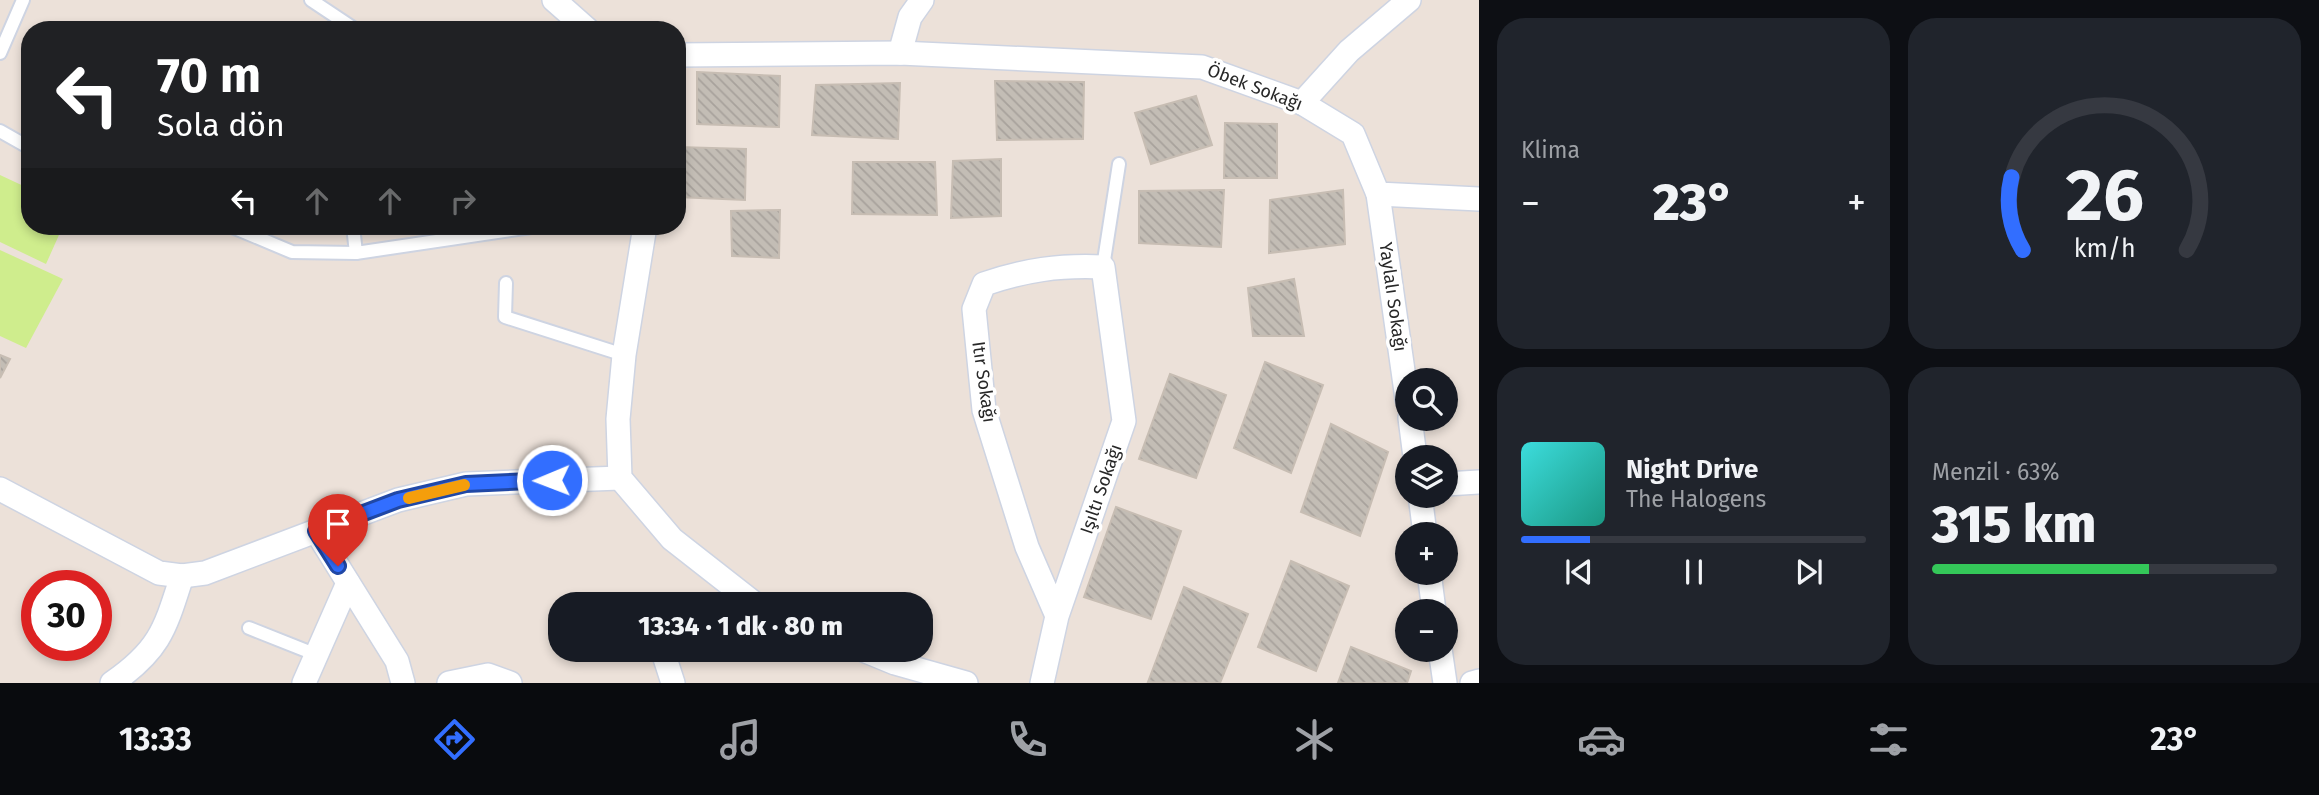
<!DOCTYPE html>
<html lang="tr">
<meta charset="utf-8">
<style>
body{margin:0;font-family:"Fira Sans",sans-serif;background:#20242c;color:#f1f3f6;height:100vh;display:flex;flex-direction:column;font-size:26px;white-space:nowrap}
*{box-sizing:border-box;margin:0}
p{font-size:23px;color:#9ea1a6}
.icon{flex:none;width:38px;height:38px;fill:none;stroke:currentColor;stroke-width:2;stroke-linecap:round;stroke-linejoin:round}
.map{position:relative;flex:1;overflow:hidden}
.side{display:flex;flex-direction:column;gap:18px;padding:18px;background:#0d0f14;width:840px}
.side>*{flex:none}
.guide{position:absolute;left:21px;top:21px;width:665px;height:214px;border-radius:28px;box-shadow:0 4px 10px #0003;background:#202124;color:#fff;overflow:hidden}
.buttons{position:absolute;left:1395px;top:368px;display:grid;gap:14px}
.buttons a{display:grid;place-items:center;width:63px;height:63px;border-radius:50%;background:#171b24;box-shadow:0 4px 10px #0003;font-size:35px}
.speed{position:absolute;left:21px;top:570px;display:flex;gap:14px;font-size:35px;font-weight:700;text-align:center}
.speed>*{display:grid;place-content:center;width:91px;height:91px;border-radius:50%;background:#171b24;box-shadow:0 4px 10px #0003;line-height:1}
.speed .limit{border:10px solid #d22;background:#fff;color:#111}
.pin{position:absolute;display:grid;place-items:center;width:60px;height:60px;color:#fff;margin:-72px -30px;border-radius:50% 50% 50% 0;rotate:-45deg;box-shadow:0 0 7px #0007}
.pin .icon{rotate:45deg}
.me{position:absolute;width:77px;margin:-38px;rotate:269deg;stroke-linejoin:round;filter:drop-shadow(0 0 5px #0008)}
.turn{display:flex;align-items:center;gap:24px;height:147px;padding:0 21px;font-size:32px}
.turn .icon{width:91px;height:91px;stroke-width:2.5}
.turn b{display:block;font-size:49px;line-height:60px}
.lanes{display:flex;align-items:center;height:66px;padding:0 21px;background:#0003;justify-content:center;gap:35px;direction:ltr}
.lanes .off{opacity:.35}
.big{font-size:52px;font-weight:800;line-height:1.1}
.side .widget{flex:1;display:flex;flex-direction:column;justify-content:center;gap:10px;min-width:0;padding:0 24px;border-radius:28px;background:#20242c}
.side .dial{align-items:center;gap:0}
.dial svg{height:182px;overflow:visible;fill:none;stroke:#363941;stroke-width:7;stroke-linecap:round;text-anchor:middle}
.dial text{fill:#f1f3f6;stroke:none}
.song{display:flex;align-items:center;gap:21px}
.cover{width:84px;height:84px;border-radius:10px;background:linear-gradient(135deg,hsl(180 70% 55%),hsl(170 70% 35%))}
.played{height:7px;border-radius:4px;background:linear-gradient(90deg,#326eff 20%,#363941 20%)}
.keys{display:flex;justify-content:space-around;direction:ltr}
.heat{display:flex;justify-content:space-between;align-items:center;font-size:38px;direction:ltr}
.charge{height:10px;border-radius:5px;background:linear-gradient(90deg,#34c759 63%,#363941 0)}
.side .tiles{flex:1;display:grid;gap:18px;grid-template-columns:repeat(2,1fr)}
.trip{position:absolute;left:548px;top:592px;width:385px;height:70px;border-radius:28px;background:#171b24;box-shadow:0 4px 10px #0003;font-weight:800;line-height:70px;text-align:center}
.tab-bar{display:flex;height:112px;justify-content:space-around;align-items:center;background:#090b0e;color:#9ea1a6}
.tab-bar .icon{width:49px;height:49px}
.tab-bar .active{color:#326eff}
.tab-bar b{font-size:32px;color:#f1f3f6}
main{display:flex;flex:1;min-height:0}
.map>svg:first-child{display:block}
.pitch{fill:#cfed8d}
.building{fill:url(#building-back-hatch);stroke:#c7bdb3;stroke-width:2}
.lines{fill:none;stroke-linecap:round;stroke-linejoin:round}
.service-casing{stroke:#ced4e2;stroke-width:16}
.minor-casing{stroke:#ced4e2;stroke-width:26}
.service{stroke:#fff;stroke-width:12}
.minor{stroke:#fff;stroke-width:23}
.route-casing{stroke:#2048a6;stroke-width:18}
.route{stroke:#326eff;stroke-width:12}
.slow{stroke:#f59e0b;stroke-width:12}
.labels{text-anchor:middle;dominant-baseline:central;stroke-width:7;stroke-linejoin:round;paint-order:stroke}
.street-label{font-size:18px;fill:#282828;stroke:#fff}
</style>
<main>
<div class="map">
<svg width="1479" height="683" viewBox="0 0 1479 683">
<defs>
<pattern id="building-back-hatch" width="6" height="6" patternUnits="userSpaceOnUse" patternTransform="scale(1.75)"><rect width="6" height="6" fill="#c3bdb5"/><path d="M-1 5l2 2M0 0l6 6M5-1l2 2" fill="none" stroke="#a8a29c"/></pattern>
</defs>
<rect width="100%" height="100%" fill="#ece1d9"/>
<!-- pitch -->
<g class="pitch">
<path d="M0 175 30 189V226H63L46 264 0 242Z"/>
<path d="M0 250 63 279 26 348 0 336Z"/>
</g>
<!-- building -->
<g class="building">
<path d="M697 72 780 76 779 127 697 124Z"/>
<path d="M995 81 1084 82 1083 139 997 140Z"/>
<path d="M900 83 898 139 812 135 816 85Z"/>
<path d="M1196 96 1212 145 1151 164 1135 113Z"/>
<path d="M1225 123 1277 124V178H1224Z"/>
<path d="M677 147 746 149 745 200 677 197Z"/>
<path d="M1001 159V216L951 218 953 161Z"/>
<path d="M853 162H935L937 215 852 214Z"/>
<path d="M1224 190 1221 247 1139 243V191Z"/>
<path d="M1343 190 1345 244 1269 253 1270 200Z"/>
<path d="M780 210 779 258 732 256 731 211Z"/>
<path d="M1294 279 1304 336H1253L1248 288Z"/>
<path d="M0 355 10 359 0 378Z"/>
<path d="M1265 362 1323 385 1291 473 1234 448Z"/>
<path d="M1170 374 1226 395 1196 478 1139 459Z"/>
<path d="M1331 424 1388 452 1360 536 1301 512Z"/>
<path d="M1116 507 1181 531 1151 619 1084 597Z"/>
<path d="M1291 561 1349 586 1316 671 1258 647Z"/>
<path d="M1184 587 1248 614 1220 683 1148 682Z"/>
<path d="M1351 647 1411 671 1407 683H1338Z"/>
</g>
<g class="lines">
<!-- service casing -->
<g class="service-casing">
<g id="service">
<path d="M311 0 356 30"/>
<path d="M0 53 23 0"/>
<path d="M0 131 30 148"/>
<path d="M230 226 292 252 356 253"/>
<path d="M353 226 356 253 538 226"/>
<path d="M1103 267 1119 164"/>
<path d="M506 283 505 317 624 355"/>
<path d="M249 628 317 655"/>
</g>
</g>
<!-- minor casing -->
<g class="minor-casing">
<g id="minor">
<path d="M554 0 588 30"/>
<path d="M900 53 910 17 922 0"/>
<path d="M677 55 900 53 1202 67 1302 103 1353 134 1378 194 1479 199"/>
<path d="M1302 103 1349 51 1409 0"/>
<path d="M1378 194 1407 399"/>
<path d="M645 226 624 355 618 419 620 478 672 539 755 604"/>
<path d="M1410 418 1415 457"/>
<path d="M1446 484 1479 482"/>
<path d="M0 489 159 573 182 576 205 573 398 500 466 484 620 478"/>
<path d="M1420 495 1425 534"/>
<path d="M316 531 397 661 403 683"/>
<path d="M1429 572 1434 611"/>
<path d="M658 649 663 652 673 683"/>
<path d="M861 649 895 663 966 683"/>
<path d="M1440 649 1445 683"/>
<path d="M112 683C160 650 165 629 182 576"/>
<path d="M304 683 348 583"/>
<path d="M449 683 488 675 510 683"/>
<path d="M1042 683 1057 616 1124 421 1103 267C1059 265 1025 270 984 284L974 309 984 410 1027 547 1057 616"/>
<path d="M1472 683 1479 681"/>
</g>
</g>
<!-- service -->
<use href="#service" class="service"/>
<!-- minor -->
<use href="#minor" class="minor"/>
</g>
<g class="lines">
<!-- route casing -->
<g class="route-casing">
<path id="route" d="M338 566 316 531 398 500 466 484 552 480"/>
</g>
<!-- route -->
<use href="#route" class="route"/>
<!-- slow -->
<path class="slow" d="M409 498 464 485"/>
</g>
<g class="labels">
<!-- street labels -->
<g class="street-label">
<text transform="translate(1255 87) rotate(21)">Öbek Sokağı</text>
<text transform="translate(1393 297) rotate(82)">Yaylalı Sokağı</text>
<text transform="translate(984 382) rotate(82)">Itır Sokağı</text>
<text transform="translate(1101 489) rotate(-71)">Işıltı Sokağı</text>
</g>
</g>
</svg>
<div class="buttons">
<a><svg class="icon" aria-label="search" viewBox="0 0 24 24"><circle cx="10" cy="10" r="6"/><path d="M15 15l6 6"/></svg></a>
<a><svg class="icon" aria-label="layers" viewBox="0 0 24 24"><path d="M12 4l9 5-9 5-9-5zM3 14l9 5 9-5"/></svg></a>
<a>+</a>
<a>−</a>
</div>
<div class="speed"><div class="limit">30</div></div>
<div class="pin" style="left:338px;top:566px;background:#d93025"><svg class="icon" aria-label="arrive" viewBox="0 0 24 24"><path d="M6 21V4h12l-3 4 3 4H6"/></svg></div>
<svg class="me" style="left:552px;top:480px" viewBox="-20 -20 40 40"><circle r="17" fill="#326eff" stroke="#fff" stroke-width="3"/><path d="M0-11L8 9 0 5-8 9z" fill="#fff"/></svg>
<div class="trip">13:34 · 1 dk · 80 m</div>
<div class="guide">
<div class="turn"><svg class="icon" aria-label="left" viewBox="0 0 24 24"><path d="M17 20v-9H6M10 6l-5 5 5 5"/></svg><div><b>70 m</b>Sola dön</div></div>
<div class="lanes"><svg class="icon" aria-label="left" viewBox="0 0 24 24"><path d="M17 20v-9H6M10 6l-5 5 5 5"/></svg><svg class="icon off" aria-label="ahead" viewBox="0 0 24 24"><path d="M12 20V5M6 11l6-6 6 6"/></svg><svg class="icon off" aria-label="ahead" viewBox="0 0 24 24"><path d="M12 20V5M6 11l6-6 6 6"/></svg><svg class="icon off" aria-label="right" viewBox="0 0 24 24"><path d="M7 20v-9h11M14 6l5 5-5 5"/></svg></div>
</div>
</div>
<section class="side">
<div class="tiles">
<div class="widget"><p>Klima</p>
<div class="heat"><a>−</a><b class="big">23°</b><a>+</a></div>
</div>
<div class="widget dial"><svg viewBox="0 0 100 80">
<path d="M14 69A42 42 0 1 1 86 69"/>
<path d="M14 69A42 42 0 0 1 9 37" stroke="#326eff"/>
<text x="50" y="56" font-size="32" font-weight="700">26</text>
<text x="50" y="72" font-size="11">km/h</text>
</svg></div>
<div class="widget">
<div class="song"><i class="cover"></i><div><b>Night Drive</b><p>The Halogens</p></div></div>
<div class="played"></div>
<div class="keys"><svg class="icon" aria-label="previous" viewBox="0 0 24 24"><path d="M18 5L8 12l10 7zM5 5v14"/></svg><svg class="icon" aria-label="pause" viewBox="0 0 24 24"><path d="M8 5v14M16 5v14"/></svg><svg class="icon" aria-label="next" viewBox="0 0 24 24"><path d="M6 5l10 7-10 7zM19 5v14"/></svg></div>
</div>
<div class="widget"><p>Menzil · 63%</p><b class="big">315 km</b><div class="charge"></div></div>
</div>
</section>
</main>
<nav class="tab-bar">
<b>13:33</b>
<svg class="icon active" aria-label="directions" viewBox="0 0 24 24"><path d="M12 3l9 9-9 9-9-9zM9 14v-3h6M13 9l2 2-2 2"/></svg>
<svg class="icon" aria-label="music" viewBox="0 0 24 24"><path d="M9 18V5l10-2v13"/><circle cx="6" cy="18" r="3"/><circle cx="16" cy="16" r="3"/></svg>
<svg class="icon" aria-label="phone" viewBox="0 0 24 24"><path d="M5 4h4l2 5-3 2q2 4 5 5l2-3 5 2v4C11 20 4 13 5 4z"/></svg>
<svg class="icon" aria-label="climate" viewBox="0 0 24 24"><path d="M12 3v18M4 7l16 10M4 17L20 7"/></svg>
<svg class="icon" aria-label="car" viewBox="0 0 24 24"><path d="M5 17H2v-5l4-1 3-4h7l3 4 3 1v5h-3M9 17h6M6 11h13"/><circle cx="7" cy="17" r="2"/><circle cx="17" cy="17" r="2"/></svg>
<svg class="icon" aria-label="filters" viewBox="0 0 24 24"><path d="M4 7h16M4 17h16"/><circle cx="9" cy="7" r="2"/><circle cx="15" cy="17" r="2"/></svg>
<b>23°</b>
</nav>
